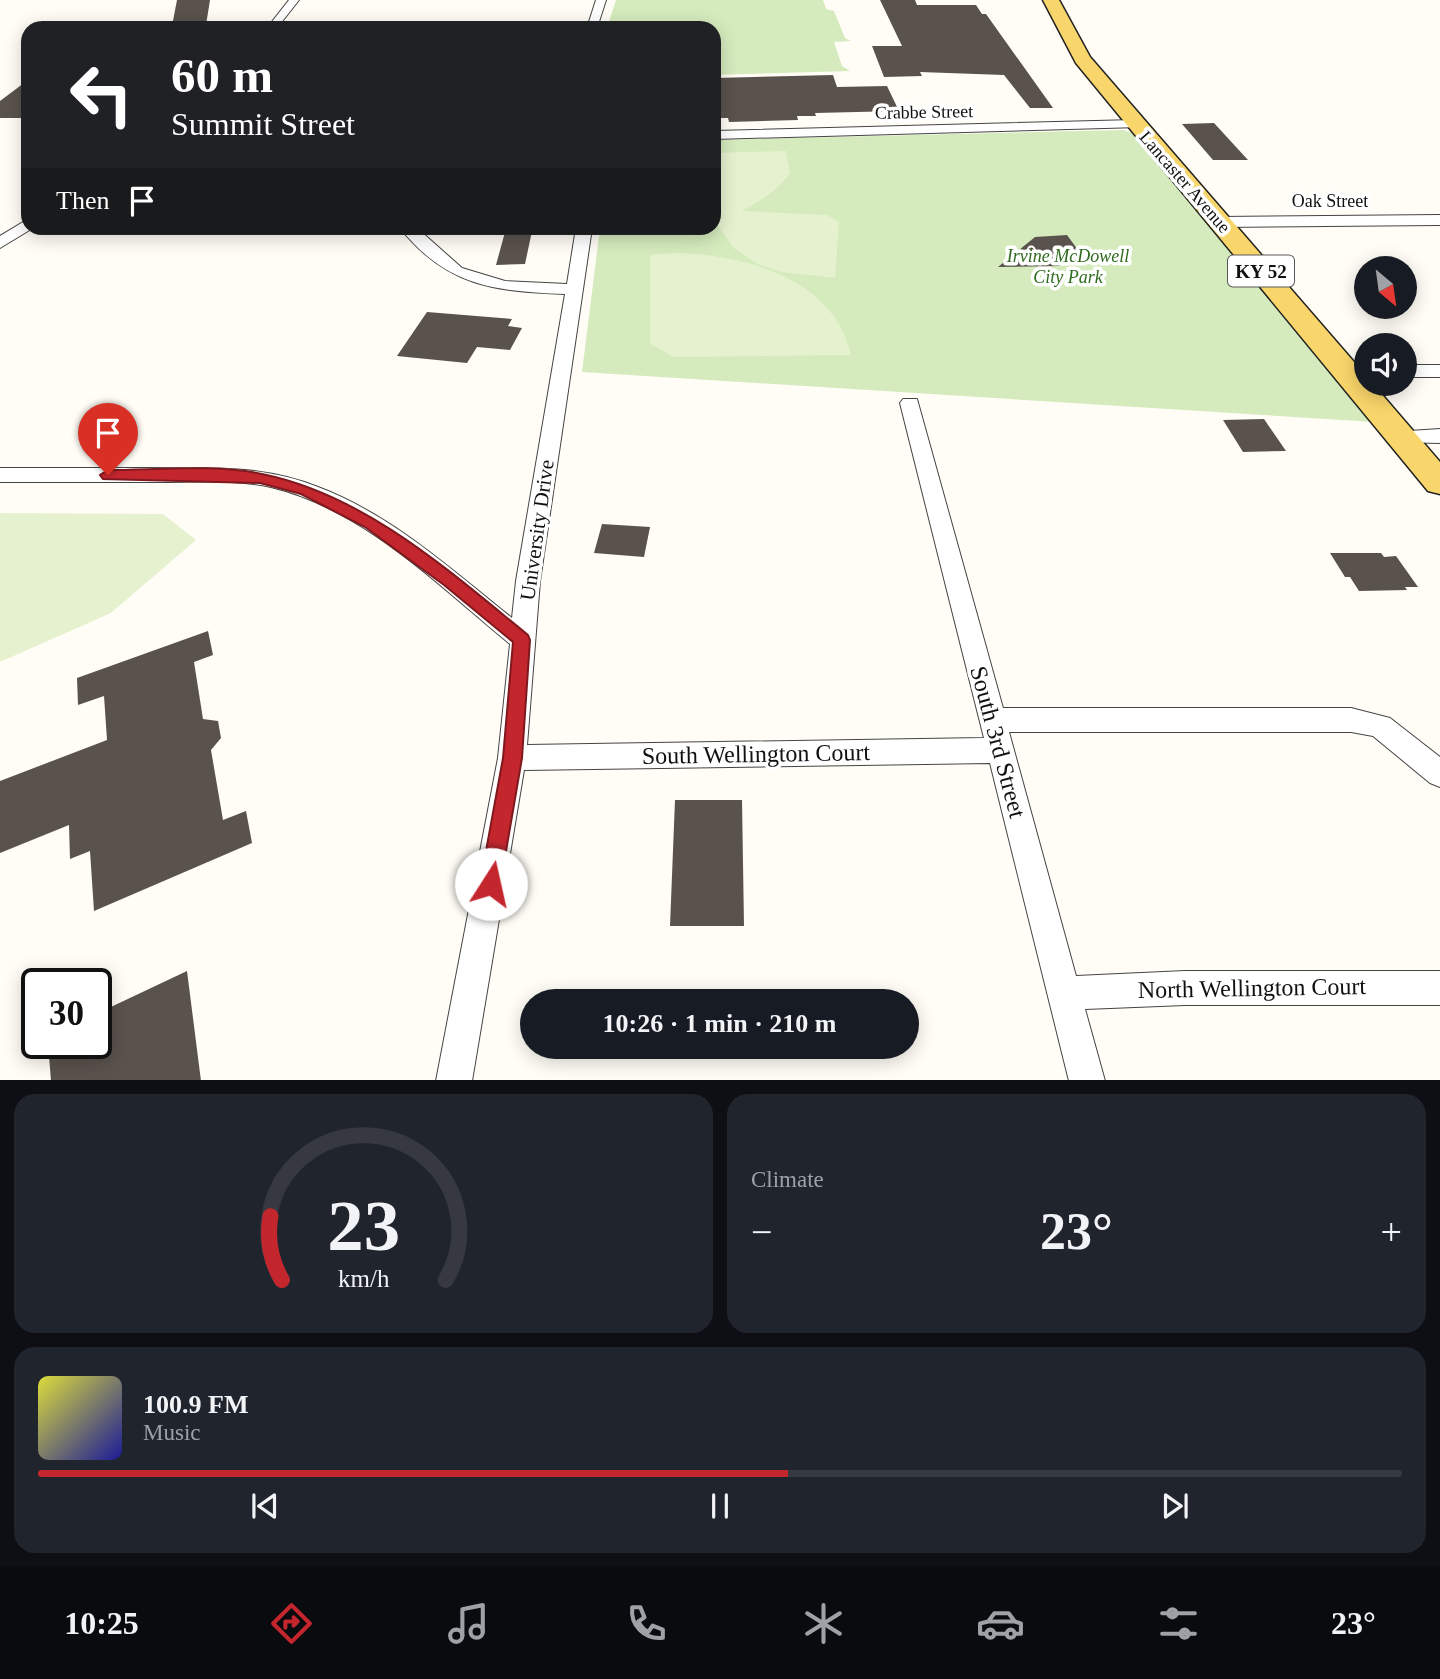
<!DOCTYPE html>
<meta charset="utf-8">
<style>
body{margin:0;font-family:Georgia,serif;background:#20242c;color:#f1f3f6;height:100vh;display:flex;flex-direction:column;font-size:26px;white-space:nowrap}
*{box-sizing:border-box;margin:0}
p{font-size:23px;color:#9ea1a6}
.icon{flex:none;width:38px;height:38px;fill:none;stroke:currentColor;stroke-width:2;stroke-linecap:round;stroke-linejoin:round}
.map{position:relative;height:1080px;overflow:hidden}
.drawer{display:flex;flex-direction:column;gap:14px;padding:14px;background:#0d0f14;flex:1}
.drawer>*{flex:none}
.hud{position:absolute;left:21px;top:21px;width:700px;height:214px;border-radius:21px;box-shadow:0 4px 18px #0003;background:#202124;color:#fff;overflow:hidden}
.needle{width:46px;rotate:151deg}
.tools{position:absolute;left:1354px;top:256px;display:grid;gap:14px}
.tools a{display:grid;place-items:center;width:63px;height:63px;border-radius:50%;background:#171b24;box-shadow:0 4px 18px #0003;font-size:35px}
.speed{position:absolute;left:21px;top:968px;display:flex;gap:14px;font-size:35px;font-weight:700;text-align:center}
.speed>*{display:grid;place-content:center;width:91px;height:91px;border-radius:50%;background:#171b24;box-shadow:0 4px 18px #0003;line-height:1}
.speed .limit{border:4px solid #111;border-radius:10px;background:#fff;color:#111}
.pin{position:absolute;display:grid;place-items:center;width:60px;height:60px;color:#fff;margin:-72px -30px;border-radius:50% 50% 50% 0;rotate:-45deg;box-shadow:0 0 7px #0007}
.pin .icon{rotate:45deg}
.me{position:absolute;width:77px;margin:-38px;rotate:10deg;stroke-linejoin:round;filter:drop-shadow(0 0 5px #0008)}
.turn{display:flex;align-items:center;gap:24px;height:147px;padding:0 35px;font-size:32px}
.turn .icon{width:91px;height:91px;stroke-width:2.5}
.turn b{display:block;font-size:49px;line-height:60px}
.then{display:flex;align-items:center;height:66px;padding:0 35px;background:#0003;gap:14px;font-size:26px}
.big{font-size:52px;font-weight:600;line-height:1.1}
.drawer .card{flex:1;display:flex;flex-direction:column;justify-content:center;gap:10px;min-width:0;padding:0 24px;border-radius:21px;background:#20242c}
.drawer .dial{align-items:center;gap:0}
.dial svg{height:182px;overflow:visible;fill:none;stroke:#363941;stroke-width:7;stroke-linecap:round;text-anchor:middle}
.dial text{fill:#f1f3f6;stroke:none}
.song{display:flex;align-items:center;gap:21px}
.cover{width:84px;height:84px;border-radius:10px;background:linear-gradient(135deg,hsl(60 70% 55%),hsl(240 70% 35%))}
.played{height:7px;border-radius:4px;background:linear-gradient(90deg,#c4262e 55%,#363941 55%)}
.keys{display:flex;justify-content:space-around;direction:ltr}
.heat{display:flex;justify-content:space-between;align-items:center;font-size:38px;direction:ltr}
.drawer .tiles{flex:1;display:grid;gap:14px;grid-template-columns:1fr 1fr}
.card:last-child{grid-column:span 2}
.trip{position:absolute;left:520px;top:989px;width:399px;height:70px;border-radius:35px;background:#171b24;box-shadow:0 4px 18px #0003;font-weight:600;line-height:70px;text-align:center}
.tab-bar{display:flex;height:112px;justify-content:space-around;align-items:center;background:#090b0e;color:#9ea1a6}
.tab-bar .icon{width:49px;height:49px}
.tab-bar .selected{color:#c4262e}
.tab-bar b{font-size:32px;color:#f1f3f6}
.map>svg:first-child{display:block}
.green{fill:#d5ebbd}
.pitch{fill:#e6f2cf}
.building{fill:#5a524d}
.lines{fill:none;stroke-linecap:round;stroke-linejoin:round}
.street-casing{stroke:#444;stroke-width:2}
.primary-casing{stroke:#222;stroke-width:3}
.street{fill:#fff;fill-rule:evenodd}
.primary{fill:#f9d66b;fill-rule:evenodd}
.route{fill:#c4262e;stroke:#7f191e;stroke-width:2}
.labels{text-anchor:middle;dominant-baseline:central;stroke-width:7;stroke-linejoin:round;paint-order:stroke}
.far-street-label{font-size:18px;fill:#111;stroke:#fff}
.far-park-label{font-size:18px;font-style:italic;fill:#2f6b1f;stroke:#fff}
.shield{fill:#fff;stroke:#585858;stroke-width:2}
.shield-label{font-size:19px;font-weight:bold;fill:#111}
.street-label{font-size:21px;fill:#111;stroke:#fff}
.near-street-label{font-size:24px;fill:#111;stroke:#fff}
</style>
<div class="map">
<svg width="1440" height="1081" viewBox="0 0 1440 1081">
<rect width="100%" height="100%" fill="#fffdf5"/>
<!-- green -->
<g class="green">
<path d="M616 0H823L826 9 834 11 845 38 851 41 834 42 842 66 850 71 714 75V28H607Z"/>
<path d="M1123 130 1139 135 1374 422 582 372 600 228H714V140Z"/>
</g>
<!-- pitch -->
<g class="pitch">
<path d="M786 151 790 173C776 192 761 200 742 211L827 215 839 222 835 278 782 272 758 264 735 249 714 221V153Z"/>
<path d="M675 253C745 255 833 277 851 355L674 357 650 344V255Z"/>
<path d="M0 513 163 514 196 540 111 613 0 662Z"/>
</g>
<!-- building -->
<g class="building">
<path d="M177 0H210L206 25 172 26Z"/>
<path d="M880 0H915L917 5H976L982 14H986L1053 108H1030L1004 75 920 72 922 76 884 77 872 46H902Z"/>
<path d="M833 75 837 87 887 86 899 111 815 113 816 116H797L798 120 729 122 728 118H714V78Z"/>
<path d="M28 80V118H0V101Z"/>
<path d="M1214 123 1248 160H1213L1182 124Z"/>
<path d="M532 231 525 264 496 265 505 232Z"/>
<path d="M1067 235 1086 261 1060 262V266L998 267 1035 237Z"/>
<path d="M427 312 512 319 508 326 522 328 510 350 477 347 467 363 397 356Z"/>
<path d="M1264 419 1286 451 1243 452 1223 420Z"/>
<path d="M602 524 650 527 644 557 594 553Z"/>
<path d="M1330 553H1381L1384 557 1396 556 1418 587H1405L1407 590 1359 591 1350 577H1345Z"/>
<path d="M208 631 213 655 194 662 203 719 218 721 221 738 211 750 223 820 246 811 252 843 94 911 90 851 70 859 69 825 0 853V781L107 740 104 696 78 705 77 678Z"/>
<path d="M675 800H742L744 926H670Z"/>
<path d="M187 971 201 1081H51L48 1043H96V1014Z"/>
</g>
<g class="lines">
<!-- street casing -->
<g class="street-casing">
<g id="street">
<path d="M289 0H299L277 28H267Z"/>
<path d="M596 0H606L597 28H587Z"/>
<path d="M1135 120 1141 124 1140 127 714 139V131Z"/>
<path d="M1440 215V225L1219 227 1211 222 1219 217Z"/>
<path d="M28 219V228H33L0 248V236Z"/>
<path d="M400 228H417L462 268 505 281 567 284 576 228H592L540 581 527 745 984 738 900 403 903 399H917L1003 708H1351L1390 718 1440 757V787L1430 783 1373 736 1351 732H1009L1076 976 1185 971H1440V1005H1185L1085 1009 1105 1081H1069L990 763 524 770 472 1081H436L498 758 510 644C439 586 364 509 271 487 235 479 197 482 160 482 107 482 53 482 0 482V468C50 468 100 468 150 468 208 468 263 465 318 487 392 515 452 570 512 618L516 581 565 294C495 291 447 287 400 228Z"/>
<rect x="1405" y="365" width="35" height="12"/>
<path d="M1440 429V443L1394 442 1391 437 1394 432Z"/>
</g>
</g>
<!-- primary casing -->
<g class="primary-casing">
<path id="primary" d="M1043 0H1059L1090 57 1367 377V383H1372L1440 462V494L1428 491 1076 63Z"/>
</g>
<!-- street -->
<use href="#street" class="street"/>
<!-- primary -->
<use href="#primary" class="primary"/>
</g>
<!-- route -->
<path class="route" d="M108 470C155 470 217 464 262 474 365 495 448 570 528 635L530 640 522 758 499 892 491 895 483 892 480 884 503 758 513 642 444 585 365 527 301 494 260 483 103 479 100 475Z"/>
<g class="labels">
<!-- far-street labels -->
<g class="far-street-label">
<text transform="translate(924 112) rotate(-1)">Crabbe Street</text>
<text transform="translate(1185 182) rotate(49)">Lancaster Avenue</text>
<text x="1330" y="201">Oak Street</text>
</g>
<!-- far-park labels -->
<g class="far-park-label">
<text x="1068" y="256">Irvine McDowell<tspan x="1068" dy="21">City Park</tspan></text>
</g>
<!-- shield labels -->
<rect class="shield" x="1228" y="255.5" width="66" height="31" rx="5"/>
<g class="shield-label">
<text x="1261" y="271">KY 52</text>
</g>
<!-- street labels -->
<g class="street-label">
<text transform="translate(537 530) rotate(-82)">University Drive</text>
</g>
<!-- near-street labels -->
<g class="near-street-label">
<text transform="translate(998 742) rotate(75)">South 3rd Street</text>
<text transform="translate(756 754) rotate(-1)">South Wellington Court</text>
<text transform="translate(1252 988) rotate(-1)">North Wellington Court</text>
</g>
</g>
</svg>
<div class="tools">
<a><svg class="needle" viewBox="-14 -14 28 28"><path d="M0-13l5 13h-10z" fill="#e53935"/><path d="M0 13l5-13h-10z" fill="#9ea1a6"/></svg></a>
<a><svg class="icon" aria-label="sound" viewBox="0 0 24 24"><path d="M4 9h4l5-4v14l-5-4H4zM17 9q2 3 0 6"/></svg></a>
</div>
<div class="speed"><div class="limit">30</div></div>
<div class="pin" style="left:108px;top:475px;background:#d93025"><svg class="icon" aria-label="arrive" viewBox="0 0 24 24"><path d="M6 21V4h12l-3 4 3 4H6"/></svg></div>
<svg class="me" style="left:491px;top:884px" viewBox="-20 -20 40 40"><circle r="19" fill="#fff"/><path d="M0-13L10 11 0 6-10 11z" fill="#c4262e"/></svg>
<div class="trip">10:26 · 1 min · 210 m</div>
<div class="hud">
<div class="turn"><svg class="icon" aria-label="left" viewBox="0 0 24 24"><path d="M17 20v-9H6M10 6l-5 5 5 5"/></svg><div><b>60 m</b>Summit Street</div></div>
<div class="then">Then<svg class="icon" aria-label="arrive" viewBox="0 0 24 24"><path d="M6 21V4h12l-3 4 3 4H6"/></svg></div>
</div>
</div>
<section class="drawer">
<div class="tiles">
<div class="card dial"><svg viewBox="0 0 100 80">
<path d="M14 69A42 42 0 1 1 86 69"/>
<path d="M14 69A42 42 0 0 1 9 41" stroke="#c4262e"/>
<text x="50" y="56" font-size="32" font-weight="700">23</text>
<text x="50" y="72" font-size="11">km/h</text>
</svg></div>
<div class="card"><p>Climate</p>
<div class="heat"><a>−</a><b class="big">23°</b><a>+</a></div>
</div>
<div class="card">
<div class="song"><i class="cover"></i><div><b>100.9 FM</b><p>Music</p></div></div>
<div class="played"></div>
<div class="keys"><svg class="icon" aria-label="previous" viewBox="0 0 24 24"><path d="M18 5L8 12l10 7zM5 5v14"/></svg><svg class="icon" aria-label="pause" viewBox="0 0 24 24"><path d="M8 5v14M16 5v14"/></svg><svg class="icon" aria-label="next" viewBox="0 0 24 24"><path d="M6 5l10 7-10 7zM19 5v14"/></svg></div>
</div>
</div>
</section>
<nav class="tab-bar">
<b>10:25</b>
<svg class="icon selected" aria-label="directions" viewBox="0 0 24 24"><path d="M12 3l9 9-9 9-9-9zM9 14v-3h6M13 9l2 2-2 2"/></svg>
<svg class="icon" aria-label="music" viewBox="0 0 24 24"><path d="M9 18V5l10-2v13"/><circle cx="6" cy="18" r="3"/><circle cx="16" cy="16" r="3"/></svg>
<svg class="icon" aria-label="phone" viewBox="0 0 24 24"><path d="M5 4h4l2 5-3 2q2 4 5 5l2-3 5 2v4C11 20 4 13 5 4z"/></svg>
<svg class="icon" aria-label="climate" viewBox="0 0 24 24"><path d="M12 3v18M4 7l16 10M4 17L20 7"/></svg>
<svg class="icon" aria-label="car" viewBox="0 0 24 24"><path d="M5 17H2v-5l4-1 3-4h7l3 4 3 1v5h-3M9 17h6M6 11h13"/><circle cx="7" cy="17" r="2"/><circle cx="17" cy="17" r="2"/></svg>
<svg class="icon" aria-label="filters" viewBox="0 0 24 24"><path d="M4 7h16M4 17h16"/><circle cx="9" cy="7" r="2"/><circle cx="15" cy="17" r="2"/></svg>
<b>23°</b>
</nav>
